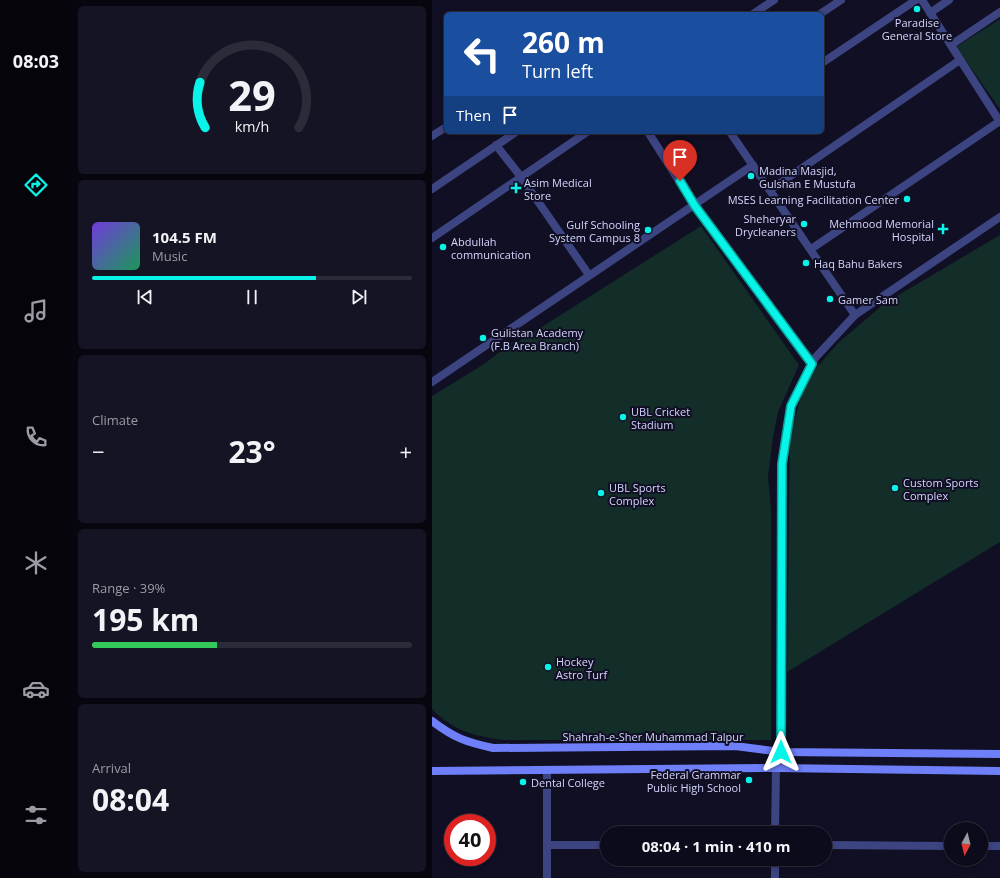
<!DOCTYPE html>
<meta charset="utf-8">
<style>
body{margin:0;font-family:"Open Sans",sans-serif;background:#151424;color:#f1f3f6;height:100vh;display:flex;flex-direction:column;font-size:15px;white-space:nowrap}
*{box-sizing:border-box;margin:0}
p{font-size:13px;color:#9a9ba3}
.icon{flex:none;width:22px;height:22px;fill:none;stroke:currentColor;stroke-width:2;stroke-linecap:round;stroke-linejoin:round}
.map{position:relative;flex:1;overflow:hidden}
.sheet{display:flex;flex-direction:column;gap:6px;padding:6px;background:#07060f;width:360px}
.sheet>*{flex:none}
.banner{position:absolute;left:12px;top:12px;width:380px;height:122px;border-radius:6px;box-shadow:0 2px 6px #0003,0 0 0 1px #2c2b3a;background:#1a4fa0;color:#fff;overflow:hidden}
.needle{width:26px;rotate:187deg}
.tools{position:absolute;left:512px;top:822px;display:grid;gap:8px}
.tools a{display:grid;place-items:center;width:44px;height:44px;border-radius:50%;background:#0c0b1b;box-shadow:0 2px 6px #0003,0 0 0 1px #2c2b3a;font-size:20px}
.speed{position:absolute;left:12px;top:814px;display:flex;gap:8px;font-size:20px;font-weight:700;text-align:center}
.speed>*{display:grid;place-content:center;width:52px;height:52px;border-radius:50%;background:#0c0b1b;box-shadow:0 2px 6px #0003,0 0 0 1px #2c2b3a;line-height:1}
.speed .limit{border:6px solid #d22;background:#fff;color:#111}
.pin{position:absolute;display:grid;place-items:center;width:34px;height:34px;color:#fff;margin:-41px -17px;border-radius:50% 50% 50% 0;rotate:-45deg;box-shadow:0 0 4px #0007}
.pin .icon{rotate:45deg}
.me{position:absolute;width:44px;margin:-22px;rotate:0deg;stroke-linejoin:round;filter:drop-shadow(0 0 3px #0008)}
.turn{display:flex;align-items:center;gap:14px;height:84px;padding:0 12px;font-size:18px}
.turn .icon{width:52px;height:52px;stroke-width:2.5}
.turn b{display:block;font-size:28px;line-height:34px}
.then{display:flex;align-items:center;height:38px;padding:0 12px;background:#0003;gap:8px;font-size:15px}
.big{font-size:30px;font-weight:700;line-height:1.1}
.sheet .widget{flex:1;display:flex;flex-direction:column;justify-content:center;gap:6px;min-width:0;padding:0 14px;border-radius:6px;background:#151424}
.sheet .dial{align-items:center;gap:0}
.dial svg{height:104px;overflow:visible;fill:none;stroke:#2c2b3a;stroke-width:7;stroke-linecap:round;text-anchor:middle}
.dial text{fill:#f1f3f6;stroke:none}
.song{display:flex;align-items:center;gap:12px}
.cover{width:48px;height:48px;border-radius:6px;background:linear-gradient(135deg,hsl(260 70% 55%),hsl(150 70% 35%))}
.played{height:4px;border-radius:2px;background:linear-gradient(90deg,#09f4e9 70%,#2c2b3a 70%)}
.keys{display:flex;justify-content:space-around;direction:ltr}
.heat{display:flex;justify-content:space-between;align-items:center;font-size:22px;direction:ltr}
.charge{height:6px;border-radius:3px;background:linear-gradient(90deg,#34c759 39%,#2c2b3a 0)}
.trip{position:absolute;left:168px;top:826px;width:232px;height:40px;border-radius:20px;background:#0c0b1b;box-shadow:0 2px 6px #0003,0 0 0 1px #2c2b3a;font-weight:700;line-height:40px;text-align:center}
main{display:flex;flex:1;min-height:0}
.dock{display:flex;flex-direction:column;width:72px;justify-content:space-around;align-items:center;background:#05040b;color:#9a9ba3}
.dock .icon{width:28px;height:28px}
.dock .active{color:#09f4e9}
.dock b{font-size:18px;color:#f1f3f6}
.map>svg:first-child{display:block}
.green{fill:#132d29}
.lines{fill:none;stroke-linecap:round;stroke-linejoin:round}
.minor{stroke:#3c4481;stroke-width:8}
.tertiary{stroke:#3c4481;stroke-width:8}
.secondary{stroke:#6e7ff9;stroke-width:8}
.route-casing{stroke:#069f97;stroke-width:10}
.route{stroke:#09f4e9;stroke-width:7}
.poi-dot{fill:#09f4e9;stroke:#100f24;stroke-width:1.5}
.labels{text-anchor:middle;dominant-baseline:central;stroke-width:4;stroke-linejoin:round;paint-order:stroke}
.poi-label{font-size:11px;fill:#d4d5fd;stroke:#100f24;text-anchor:start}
.street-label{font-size:11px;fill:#d4d5fd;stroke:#100f24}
</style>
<main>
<nav class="dock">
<b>08:03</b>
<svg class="icon active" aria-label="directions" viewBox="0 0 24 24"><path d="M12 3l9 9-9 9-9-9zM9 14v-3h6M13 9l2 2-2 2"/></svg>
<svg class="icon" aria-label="music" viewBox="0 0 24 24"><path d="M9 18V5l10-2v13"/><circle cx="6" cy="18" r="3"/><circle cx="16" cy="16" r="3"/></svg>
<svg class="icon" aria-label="phone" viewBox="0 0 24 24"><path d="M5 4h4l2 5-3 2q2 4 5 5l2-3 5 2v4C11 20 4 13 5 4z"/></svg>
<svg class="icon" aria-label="climate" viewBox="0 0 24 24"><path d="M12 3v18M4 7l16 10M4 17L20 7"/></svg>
<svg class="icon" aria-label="car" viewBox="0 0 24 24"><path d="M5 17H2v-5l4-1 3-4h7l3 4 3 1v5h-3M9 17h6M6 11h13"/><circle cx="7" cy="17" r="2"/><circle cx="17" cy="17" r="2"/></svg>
<svg class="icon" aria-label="filters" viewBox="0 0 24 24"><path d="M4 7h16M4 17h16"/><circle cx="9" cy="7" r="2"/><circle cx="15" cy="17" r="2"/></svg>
</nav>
<section class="sheet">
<div class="widget dial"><svg viewBox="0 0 100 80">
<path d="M14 69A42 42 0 1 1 86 69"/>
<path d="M14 69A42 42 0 0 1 10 34" stroke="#09f4e9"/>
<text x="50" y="56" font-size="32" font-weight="700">29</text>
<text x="50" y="72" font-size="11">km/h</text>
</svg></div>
<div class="widget">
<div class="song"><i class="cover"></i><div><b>104.5 FM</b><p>Music</p></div></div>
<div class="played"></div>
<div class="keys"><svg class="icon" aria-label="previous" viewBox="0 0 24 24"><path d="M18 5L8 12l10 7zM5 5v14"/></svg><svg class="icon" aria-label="pause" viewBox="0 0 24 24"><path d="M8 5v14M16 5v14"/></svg><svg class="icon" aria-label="next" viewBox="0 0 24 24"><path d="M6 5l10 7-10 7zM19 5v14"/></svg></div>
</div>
<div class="widget"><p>Climate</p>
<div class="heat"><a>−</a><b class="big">23°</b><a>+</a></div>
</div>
<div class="widget"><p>Range · 39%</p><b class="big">195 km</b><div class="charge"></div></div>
<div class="widget"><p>Arrival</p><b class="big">08:04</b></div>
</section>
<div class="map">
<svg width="568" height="878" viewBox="0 0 568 878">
<rect width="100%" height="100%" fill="#100f24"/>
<!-- green -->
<g class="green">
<path d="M568 19V109L524 47Z"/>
<path d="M269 226 367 365 346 412 341 437 336 476 339 509V740H72C41 736 22 731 0 709V396L52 364 82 341 78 347Z"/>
<path d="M568 235V542L355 672 358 435 374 380 405 344 453 303Z"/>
</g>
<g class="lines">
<!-- minor -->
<g class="minor">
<path d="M490 0 568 122"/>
<path d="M498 13 517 0"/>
<path d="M321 14 342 0"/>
<path d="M388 14 409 0"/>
<path d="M519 45 568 12"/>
<path d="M390 63 484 0"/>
<path d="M216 132 263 206 380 364"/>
<path d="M298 132 423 315"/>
<path d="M0 136 11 129"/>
<path d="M64 145 89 177 157 275"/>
<path d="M0 189 84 132"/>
<path d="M338 190 528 60"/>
<path d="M0 238 155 132"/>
<path d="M379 249 568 121"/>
<path d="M0 382 321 165"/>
<path d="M343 833 344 768"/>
<path d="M115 845H175"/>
<path d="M393 845 519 846"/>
<path d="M549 846H568"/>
<path d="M115 878V770"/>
<path d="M343 878V859"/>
</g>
<!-- tertiary -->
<path class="tertiary" d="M349 752 350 464 359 406 383 358 423 315 568 217"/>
<!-- secondary -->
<g class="secondary">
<path d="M0 721C22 738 34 742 61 748L303 746 349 752 568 754"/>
<path d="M0 771 344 768 568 771"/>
</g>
</g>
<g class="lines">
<!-- route casing -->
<g class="route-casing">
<path id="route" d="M248 181 263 206 380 364 359 406 350 464 349 752"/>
</g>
<!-- route -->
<use href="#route" class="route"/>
</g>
<!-- markers -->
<g class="poi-dot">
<circle cx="485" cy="9" r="4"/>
<circle cx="319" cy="176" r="4"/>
<path d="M82 182h4v4h4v4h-4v4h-4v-4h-4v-4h4z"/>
<circle cx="475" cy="199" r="4"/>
<circle cx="372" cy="224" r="4"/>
<path d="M509 223h4v4h4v4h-4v4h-4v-4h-4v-4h4z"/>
<circle cx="216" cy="230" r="4"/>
<circle cx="11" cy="247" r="4"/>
<circle cx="374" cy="263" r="4"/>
<circle cx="398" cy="299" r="4"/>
<circle cx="51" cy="338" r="4"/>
<circle cx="191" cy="417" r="4"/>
<circle cx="463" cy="488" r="4"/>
<circle cx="169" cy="493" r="4"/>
<circle cx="116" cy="667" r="4"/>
<circle cx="317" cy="780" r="4"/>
<circle cx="91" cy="782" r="4"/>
</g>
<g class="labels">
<!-- poi labels -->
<g class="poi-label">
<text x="485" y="22" text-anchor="middle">Paradise<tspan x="485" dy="13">General Store</tspan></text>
<text x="327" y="170">Madina Masjid,<tspan x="327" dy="13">Gulshan E Mustufa</tspan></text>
<text x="92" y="182">Asim Medical<tspan x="92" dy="13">Store</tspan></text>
<text x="467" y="199" text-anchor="end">MSES Learning Facilitation Center</text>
<text x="364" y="218" text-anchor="end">Sheheryar<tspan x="364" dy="13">Drycleaners</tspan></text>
<text x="502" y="223" text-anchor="end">Mehmood Memorial<tspan x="502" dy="13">Hospital</tspan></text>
<text x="208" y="224" text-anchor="end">Gulf Schooling<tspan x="208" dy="13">System Campus 8</tspan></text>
<text x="19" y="241">Abdullah<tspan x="19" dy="13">communication</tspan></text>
<text x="382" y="263">Haq Bahu Bakers</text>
<text x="406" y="299">Gamer Sam</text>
<text x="59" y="332">Gulistan Academy<tspan x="59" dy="13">(F.B Area Branch)</tspan></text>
<text x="199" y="411">UBL Cricket<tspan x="199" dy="13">Stadium</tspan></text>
<text x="471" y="482">Custom Sports<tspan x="471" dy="13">Complex</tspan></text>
<text x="177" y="487">UBL Sports<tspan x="177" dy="13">Complex</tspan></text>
<text x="124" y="661">Hockey<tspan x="124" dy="13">Astro Turf</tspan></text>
<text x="309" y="774" text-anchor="end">Federal Grammar<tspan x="309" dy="13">Public High School</tspan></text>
<text x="99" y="782">Dental College</text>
</g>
<!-- street labels -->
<g class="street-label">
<text x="221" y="736">Shahrah-e-Sher Muhammad Talpur</text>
</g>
</g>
</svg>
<div class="tools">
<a><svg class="needle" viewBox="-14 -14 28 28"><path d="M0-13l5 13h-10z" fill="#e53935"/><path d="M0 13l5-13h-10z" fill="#9a9ba3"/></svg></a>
</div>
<div class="speed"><div class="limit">40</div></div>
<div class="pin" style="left:248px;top:181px;background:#d93025"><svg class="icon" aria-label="arrive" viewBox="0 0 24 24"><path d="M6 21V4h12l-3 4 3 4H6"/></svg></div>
<svg class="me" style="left:349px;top:752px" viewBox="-20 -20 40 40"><path d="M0-17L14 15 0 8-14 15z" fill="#09f4e9" stroke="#fff" stroke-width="4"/></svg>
<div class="trip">08:04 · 1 min · 410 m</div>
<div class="banner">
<div class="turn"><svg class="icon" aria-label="left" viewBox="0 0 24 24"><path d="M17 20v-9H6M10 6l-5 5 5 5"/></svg><div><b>260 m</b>Turn left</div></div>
<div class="then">Then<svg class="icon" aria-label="arrive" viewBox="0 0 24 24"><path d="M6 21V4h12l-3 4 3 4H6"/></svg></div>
</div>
</div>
</main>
